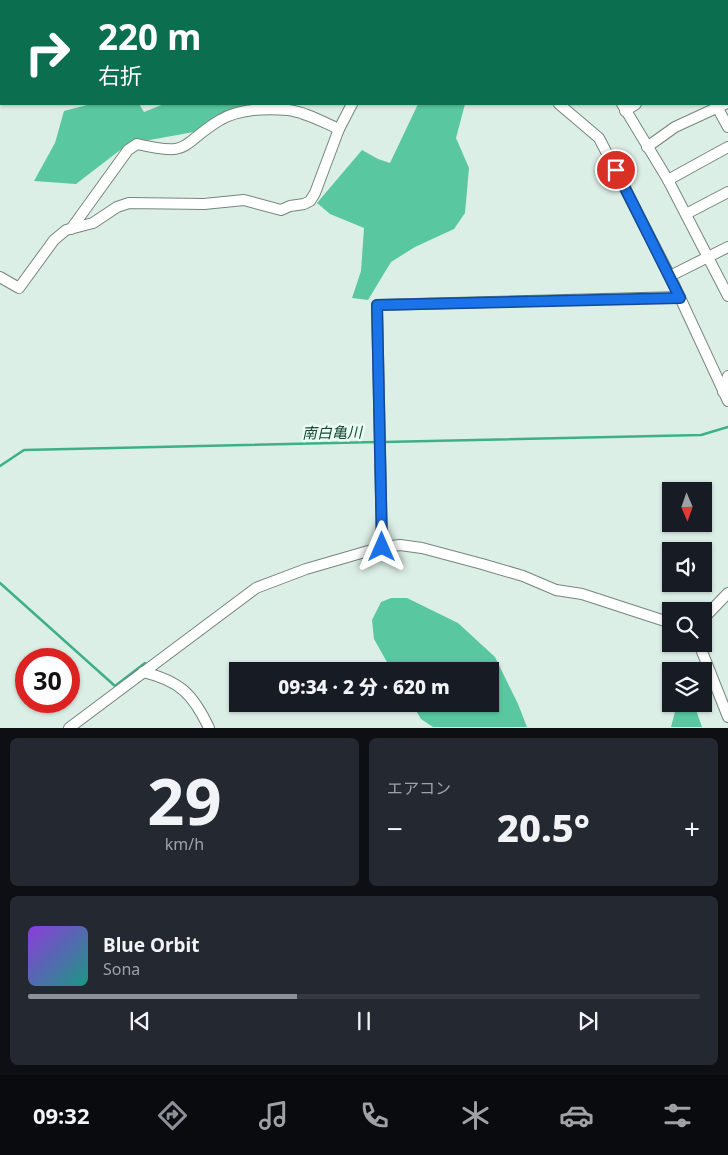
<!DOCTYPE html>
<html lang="ja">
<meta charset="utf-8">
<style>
body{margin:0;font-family:"Noto Sans","Noto Sans JP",sans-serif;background:#242831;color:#f1f3f6;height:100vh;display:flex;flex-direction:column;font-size:19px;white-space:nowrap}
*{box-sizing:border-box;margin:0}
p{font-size:16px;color:#9ea1a6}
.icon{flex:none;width:28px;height:28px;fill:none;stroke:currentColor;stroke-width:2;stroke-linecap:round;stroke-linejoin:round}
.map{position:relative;height:728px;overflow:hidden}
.drawer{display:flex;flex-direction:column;gap:10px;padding:10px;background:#0d0f14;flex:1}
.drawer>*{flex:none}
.top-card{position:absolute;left:0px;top:0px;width:729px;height:105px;box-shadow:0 1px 4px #0004;background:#0b6e4f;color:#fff;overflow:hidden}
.needle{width:32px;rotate:178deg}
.controls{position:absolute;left:662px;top:482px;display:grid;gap:10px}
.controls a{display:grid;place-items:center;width:50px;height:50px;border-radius:0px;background:#171b24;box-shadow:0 1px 4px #0004;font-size:25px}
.speed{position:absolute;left:15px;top:648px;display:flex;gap:10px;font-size:25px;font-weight:700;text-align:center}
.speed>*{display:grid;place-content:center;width:65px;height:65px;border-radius:50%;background:#171b24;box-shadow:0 1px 4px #0004;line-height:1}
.speed .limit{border:8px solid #d22;background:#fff;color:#111}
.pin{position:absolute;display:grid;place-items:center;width:42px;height:42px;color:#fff;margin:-21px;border:2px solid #fff;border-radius:50%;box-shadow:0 1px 5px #0007}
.me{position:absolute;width:55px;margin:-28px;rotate:0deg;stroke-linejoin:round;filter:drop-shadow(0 0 4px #0008)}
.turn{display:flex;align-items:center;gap:18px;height:105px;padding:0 15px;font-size:22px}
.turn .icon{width:65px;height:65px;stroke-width:2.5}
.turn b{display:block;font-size:35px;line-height:42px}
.big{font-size:38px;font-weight:800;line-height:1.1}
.drawer .widget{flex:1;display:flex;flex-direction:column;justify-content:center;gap:8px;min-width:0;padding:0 18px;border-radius:8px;background:#242831}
.drawer .dial{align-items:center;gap:0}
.dial b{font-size:65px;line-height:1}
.song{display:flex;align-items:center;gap:15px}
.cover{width:60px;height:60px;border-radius:8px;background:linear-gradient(135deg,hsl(270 70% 55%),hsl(170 70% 35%))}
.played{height:5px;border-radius:2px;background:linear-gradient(90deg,#8c9099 40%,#363941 40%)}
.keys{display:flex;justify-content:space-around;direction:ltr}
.heat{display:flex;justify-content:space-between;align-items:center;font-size:28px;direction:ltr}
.drawer .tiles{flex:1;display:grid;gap:10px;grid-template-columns:1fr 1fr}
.widget:last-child{grid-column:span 2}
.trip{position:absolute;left:229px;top:662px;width:270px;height:50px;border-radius:0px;background:#171b24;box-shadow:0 1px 4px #0004;font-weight:800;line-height:50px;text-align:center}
.menu{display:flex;height:80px;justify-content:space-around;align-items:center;background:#090b0e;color:#9ea1a6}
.menu .icon{width:35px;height:35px}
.menu .active{color:#8c9099}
.menu b{font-size:22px;color:#f1f3f6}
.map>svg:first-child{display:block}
.forest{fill:#59c8a0}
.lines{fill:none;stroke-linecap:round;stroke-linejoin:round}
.stream{stroke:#3eb089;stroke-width:2.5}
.minor-casing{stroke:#75867e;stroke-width:12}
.minor{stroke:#fff;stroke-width:10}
.route-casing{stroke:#114b97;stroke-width:12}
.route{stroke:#1a73e8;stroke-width:9}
.labels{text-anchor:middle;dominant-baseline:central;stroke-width:5;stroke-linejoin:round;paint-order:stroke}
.water-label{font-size:15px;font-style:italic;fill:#184737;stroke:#e9fdf4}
</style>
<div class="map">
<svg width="728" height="728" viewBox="0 0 728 728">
<rect width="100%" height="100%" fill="#dcefe6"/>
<!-- forest -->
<g class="forest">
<path d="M246 0H538L541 1H245Z"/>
<path d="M91 104H139L144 112 164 104H264L199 131 128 144 76 184 34 181 55 143 64 111Z"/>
<path d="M418 104H465L456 138 469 168 465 213 454 229 415 247 391 262 368 300 352 298 361 271 364 228 330 214 317 203 362 150 378 159 390 163Z"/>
<path d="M391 598H407L458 623 495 657 518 704 527 727H433L421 719 412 704H490V671H392L374 639 372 620 381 602Z"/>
<path d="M677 704H694L702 727H671Z"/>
</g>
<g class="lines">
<!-- stream -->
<g class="stream">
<path d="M384 442 701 435 728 427"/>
<path d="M0 466 24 450 378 442"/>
<path d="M0 583 115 686 145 663"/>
</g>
<!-- minor casing -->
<g class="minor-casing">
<g id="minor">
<path d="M635 0V1"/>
<path d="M527 1 528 0"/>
<path d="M658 1 660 0"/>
<path d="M728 58V57"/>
<path d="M559 104 599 138 670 276 728 401"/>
<path d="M622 104 668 180 728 296"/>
<path d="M717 107 728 127"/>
<path d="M625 111 636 104"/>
<path d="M647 147 675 127 725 104"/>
<path d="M668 180 728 147"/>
<path d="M686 214 728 192"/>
<path d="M71 229 128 150 137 144C192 157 179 145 220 120 239 109 267 108 288 110 305 112 323 122 339 129"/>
<path d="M670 276 728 247"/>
<path d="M0 277 19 288 54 240 66 230 93 223 117 207 129 203 204 204 244 200 281 210 290 206 304 204 310 201 315 193 339 129 352 104"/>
<path d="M723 392 728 376"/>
<path d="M382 547 377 305 680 297"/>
<path d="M704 618 728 593"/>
<path d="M699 644 728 717"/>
<path d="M143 672C180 681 193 694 209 728"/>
<path d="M69 728 256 588 306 569 382 547 400 545 422 548 482 564 523 576 556 590 582 594 671 623"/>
</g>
</g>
<!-- minor -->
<use href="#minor" class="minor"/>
</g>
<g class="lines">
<!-- route casing -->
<g class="route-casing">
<path id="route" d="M382 547 377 305 680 298 616 170"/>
</g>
<!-- route -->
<use href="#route" class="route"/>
</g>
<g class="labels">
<!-- water labels -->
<g class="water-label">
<text transform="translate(332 432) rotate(-1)">南白亀川</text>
</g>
</g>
</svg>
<div class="controls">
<a><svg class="needle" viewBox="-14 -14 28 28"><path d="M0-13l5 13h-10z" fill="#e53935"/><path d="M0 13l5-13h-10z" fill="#9ea1a6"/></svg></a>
<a><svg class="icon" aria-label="sound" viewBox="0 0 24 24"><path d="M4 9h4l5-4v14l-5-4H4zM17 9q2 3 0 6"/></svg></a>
<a><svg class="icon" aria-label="search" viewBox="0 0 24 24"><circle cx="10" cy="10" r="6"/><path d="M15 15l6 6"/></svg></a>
<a><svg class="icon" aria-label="layers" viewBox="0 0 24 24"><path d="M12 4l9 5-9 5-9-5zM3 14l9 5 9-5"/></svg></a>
</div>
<div class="speed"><div class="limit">30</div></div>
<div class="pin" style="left:616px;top:170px;background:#d93025"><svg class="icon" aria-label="arrive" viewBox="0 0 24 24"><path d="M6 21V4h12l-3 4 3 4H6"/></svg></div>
<svg class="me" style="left:382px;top:547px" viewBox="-20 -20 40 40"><path d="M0-17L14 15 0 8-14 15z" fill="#1a73e8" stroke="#fff" stroke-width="4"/></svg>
<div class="trip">09:34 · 2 分 · 620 m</div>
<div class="top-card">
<div class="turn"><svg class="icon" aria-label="right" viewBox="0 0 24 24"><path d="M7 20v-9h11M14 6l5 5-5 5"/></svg><div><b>220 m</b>右折</div></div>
</div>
</div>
<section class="drawer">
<div class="tiles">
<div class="widget dial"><b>29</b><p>km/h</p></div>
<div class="widget"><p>エアコン</p>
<div class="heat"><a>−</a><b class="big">20.5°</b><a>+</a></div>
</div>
<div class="widget">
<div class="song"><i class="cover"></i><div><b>Blue Orbit</b><p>Sona</p></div></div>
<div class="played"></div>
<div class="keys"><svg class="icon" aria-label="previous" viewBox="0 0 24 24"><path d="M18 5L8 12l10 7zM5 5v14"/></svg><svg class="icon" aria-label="pause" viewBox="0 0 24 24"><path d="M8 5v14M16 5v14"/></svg><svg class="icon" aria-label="next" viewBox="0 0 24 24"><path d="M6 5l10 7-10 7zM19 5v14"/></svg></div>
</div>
</div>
</section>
<nav class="menu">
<b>09:32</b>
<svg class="icon active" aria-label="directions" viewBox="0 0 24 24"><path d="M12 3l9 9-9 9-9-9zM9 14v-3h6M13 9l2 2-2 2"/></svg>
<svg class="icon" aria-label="music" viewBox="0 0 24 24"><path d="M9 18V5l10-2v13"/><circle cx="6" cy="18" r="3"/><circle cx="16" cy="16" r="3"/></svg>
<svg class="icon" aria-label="phone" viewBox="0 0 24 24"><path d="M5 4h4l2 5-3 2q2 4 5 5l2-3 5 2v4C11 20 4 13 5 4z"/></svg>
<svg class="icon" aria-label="climate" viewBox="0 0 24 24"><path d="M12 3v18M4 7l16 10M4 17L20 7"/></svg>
<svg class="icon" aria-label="car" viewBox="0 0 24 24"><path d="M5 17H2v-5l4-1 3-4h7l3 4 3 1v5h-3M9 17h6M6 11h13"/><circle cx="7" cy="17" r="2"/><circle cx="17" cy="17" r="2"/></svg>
<svg class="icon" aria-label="filters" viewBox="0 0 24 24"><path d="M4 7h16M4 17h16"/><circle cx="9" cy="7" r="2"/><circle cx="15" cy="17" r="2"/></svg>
</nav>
